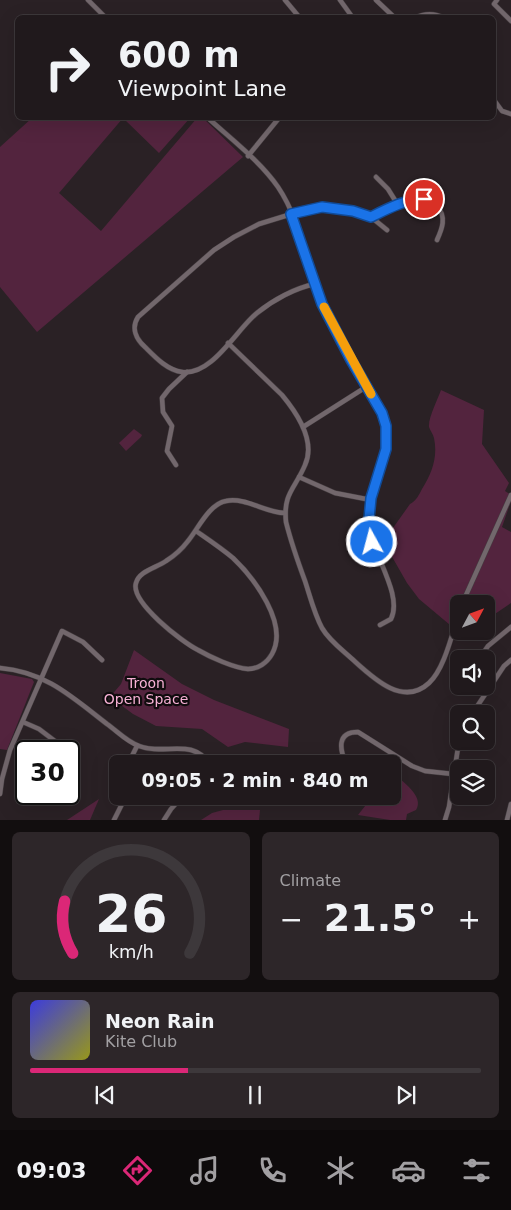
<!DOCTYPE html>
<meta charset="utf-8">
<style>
body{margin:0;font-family:"DejaVu Sans",sans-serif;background:#2d2629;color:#f1f3f6;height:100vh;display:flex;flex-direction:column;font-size:19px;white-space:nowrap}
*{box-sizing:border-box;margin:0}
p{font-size:16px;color:#a2a0a3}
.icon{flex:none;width:28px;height:28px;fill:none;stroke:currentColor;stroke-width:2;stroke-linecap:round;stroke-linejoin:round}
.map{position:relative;height:820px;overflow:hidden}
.panel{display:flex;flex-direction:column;gap:12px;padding:12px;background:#120e0f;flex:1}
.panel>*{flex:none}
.top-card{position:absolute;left:15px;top:15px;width:481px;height:105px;border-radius:8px;box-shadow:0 5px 20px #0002,0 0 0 1px #3d383b;background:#20191c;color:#f1f3f6;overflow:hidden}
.needle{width:32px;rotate:49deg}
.tools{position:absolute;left:450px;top:595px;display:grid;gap:10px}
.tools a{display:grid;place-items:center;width:45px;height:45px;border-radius:8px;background:#20191c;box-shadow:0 5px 20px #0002,0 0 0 1px #3d383b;font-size:25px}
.speed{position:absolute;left:15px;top:740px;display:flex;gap:10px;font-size:25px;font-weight:700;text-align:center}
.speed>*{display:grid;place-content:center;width:65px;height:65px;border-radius:50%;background:#20191c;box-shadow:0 5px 20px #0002,0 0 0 1px #3d383b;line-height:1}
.speed .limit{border:2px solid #111;border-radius:8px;background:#fff;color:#111}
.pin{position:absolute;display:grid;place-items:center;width:42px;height:42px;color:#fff;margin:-21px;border:2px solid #fff;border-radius:50%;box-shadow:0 1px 5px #0007}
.me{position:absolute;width:55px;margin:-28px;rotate:353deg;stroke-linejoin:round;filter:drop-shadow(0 0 4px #0008)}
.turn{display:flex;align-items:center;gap:18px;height:105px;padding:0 20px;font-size:22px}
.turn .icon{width:65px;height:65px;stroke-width:2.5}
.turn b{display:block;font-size:35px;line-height:42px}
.big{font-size:38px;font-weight:600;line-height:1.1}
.panel .tile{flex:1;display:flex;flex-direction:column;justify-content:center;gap:8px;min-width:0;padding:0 18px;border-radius:8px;background:#2d2629}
.panel .dial{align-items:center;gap:0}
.dial svg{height:130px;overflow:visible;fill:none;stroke:#3d383b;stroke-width:7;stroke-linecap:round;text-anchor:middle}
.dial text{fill:#f1f3f6;stroke:none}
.song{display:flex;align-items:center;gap:15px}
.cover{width:60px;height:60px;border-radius:8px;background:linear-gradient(135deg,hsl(240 70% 55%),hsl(60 70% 35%))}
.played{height:5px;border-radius:2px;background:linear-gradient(90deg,#db2777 35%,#3d383b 35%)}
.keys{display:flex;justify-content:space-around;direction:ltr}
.heat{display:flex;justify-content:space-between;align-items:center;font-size:28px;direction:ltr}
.panel .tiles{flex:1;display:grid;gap:12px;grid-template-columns:1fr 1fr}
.tile:last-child{grid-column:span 2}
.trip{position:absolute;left:109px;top:755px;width:292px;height:50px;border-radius:8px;background:#20191c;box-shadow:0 5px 20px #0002,0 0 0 1px #3d383b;font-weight:600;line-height:50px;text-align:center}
.dock{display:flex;height:80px;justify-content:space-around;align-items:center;background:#0d0a0b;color:#a2a0a3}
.dock .icon{width:35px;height:35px}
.dock .current{color:#db2777}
.dock b{font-size:22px;color:#f1f3f6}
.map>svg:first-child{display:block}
.green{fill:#53243e}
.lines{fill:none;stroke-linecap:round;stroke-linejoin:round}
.minor-casing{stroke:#443d40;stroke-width:5.5}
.minor{stroke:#72676c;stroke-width:4.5}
.route-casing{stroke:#114b97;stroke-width:12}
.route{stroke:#1a73e8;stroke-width:9}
.slow{stroke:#f59e0b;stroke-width:9}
.labels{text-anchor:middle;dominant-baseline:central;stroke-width:4.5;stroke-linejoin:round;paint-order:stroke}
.park-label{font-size:14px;fill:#f7b1d5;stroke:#100c0e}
</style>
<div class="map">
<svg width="511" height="820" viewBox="0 0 511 820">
<rect width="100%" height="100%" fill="#2a2125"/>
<!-- green -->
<g class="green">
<path d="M32 118H190L159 153 123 118 59 193 101 231 197 118H203L243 157 37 332 0 287V147Z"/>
<path d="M441 390 484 410 482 444 509 483 505 491 511 495V501L502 527 511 532V603L486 620V604H459V631H476L468 640 419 599 407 583 387 548 388 535 410 504C416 501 419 495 422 489 432 473 438 457 434 438 433 434 430 430 429 427 428 418 438 399 441 390Z"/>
<path d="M134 429 142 435 141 437 126 451 119 443Z"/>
<path d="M134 650 182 684 214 700 289 729 288 747 245 742 228 747 202 729 156 726 133 714 110 697 121 684Z"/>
<path d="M0 673 32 679 34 682 7 750 0 749Z"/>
<path d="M393 772C402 782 425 796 416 810L407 814 406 820H390L358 815 369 801 360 796H392Z"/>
<path d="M99 799 90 820H67Z"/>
<path d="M223 810H260L259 820H201L212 813Z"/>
</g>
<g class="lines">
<!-- minor casing -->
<g class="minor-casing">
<g id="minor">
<path d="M88 0 106 18"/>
<path d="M285 0 300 18"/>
<path d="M340 0 353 18"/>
<path d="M376 0 395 18"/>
<path d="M497 0 494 4 511 21"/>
<path d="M415 18C425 13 434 13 444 18"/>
<path d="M494 100 502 111 511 114"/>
<path d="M208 118C231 139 260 161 278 187 303 224 308 274 327 314 339 337 351 359 363 381 372 396 384 411 386 429 390 463 366 492 370 529 373 555 403 595 391 619L380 625"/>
<path d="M248 156 279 118"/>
<path d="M376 177 388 189 398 205"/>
<path d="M371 217C387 209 422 190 437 206 447 217 442 229 437 240"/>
<path d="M315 284C295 288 273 300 257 313 236 330 212 376 182 372 167 370 155 357 145 347 136 339 131 328 138 317L214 250 234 237 259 224 311 208 322 207 353 211 371 217 387 230"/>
<path d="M228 343 282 395C297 413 316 441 305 465 295 489 283 493 286 522 291 542 298 562 305 581 310 596 314 613 322 628 329 640 341 649 351 658 371 676 402 708 429 683 445 668 452 633 459 613"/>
<path d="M303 427 366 387"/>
<path d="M176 465 167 451 172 426 163 412 162 398 169 389 187 372"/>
<path d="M299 477 335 493 366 499 371 498"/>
<path d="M196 531C209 540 221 548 233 558 254 578 289 624 272 654 267 663 258 669 248 669 234 668 210 657 198 650 182 642 130 602 136 583 139 571 156 568 166 561 174 556 182 549 188 541 198 529 209 504 226 501 246 497 266 513 285 513"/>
<path d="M462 604 511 495"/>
<path d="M479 659 488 646 511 627"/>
<path d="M0 668C46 672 72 697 107 724 117 731 127 742 139 746 164 756 193 737 209 764"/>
<path d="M472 714 504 666 511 660"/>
<path d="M23 722 39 729 68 751"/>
<path d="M69 752C75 760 75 769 69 777"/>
<path d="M131 764 132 756 137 746"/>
<path d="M346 764C340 750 336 732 358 732L412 766 425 771 453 774"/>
<path d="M0 794 2 779 10 750 62 631 83 642 102 660"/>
<path d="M311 796 329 799 338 796"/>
<path d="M114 820 126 796"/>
<path d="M164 820 171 809 183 796"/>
<path d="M445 820 449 807 459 741"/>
<path d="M507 820 511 804"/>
</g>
</g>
<!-- minor -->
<use href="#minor" class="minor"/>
</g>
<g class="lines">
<!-- route casing -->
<g class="route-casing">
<path id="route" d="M372 542 369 519 371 498 386 449V426L382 413 351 360 322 304 291 214 322 207 353 211 371 217C387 209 406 199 424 199"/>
</g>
<!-- route -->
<use href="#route" class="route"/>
<!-- slow -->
<path class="slow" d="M324 307 371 394"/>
</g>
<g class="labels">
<!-- park labels -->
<g class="park-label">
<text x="146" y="683">Troon<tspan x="146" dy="16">Open Space</tspan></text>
</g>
</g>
</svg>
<div class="tools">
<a><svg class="needle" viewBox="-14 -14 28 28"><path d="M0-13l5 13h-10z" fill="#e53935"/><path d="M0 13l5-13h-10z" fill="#a2a0a3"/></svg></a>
<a><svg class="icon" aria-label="sound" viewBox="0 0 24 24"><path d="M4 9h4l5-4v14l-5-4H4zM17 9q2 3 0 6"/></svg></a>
<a><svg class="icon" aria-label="search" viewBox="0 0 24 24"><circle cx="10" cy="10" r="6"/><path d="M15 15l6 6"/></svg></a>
<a><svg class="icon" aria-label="layers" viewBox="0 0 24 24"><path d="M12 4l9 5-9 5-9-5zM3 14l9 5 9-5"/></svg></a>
</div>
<div class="speed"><div class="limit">30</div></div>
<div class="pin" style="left:424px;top:199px;background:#d93025"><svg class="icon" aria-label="arrive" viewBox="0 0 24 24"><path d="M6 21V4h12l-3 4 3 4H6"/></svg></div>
<svg class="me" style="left:372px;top:542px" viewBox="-20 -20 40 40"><circle r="17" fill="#1a73e8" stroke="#fff" stroke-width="3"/><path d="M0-11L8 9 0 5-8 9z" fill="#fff"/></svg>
<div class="trip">09:05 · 2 min · 840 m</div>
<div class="top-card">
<div class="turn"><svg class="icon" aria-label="right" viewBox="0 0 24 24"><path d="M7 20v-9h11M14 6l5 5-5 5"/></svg><div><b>600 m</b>Viewpoint Lane</div></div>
</div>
</div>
<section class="panel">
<div class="tiles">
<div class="tile dial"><svg viewBox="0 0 100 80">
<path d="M14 69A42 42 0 1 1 86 69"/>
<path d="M14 69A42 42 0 0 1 9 37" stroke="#db2777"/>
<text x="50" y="56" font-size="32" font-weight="700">26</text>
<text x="50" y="72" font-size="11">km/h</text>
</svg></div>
<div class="tile"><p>Climate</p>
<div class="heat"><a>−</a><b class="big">21.5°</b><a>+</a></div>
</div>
<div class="tile">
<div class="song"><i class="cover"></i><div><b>Neon Rain</b><p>Kite Club</p></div></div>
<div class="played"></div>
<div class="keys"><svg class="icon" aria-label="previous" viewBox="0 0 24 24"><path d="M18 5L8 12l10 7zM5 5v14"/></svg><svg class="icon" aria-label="pause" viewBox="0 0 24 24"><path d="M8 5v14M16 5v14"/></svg><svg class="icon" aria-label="next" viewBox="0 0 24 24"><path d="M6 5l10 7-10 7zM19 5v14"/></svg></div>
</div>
</div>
</section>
<nav class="dock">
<b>09:03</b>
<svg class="icon current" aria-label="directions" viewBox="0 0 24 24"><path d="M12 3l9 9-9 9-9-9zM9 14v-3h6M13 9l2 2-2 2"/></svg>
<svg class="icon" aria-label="music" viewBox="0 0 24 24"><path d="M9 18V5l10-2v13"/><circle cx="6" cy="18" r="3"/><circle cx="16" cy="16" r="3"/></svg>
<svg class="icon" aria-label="phone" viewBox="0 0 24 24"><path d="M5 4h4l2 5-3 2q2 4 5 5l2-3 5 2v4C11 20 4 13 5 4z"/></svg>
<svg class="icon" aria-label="climate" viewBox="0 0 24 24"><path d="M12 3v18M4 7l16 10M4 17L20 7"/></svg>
<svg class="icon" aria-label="car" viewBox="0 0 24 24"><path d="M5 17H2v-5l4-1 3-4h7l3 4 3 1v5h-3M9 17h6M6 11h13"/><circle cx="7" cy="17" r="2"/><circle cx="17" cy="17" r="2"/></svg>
<svg class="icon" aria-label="filters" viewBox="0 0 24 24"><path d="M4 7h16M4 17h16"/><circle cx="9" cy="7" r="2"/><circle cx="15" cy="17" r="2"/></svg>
</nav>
